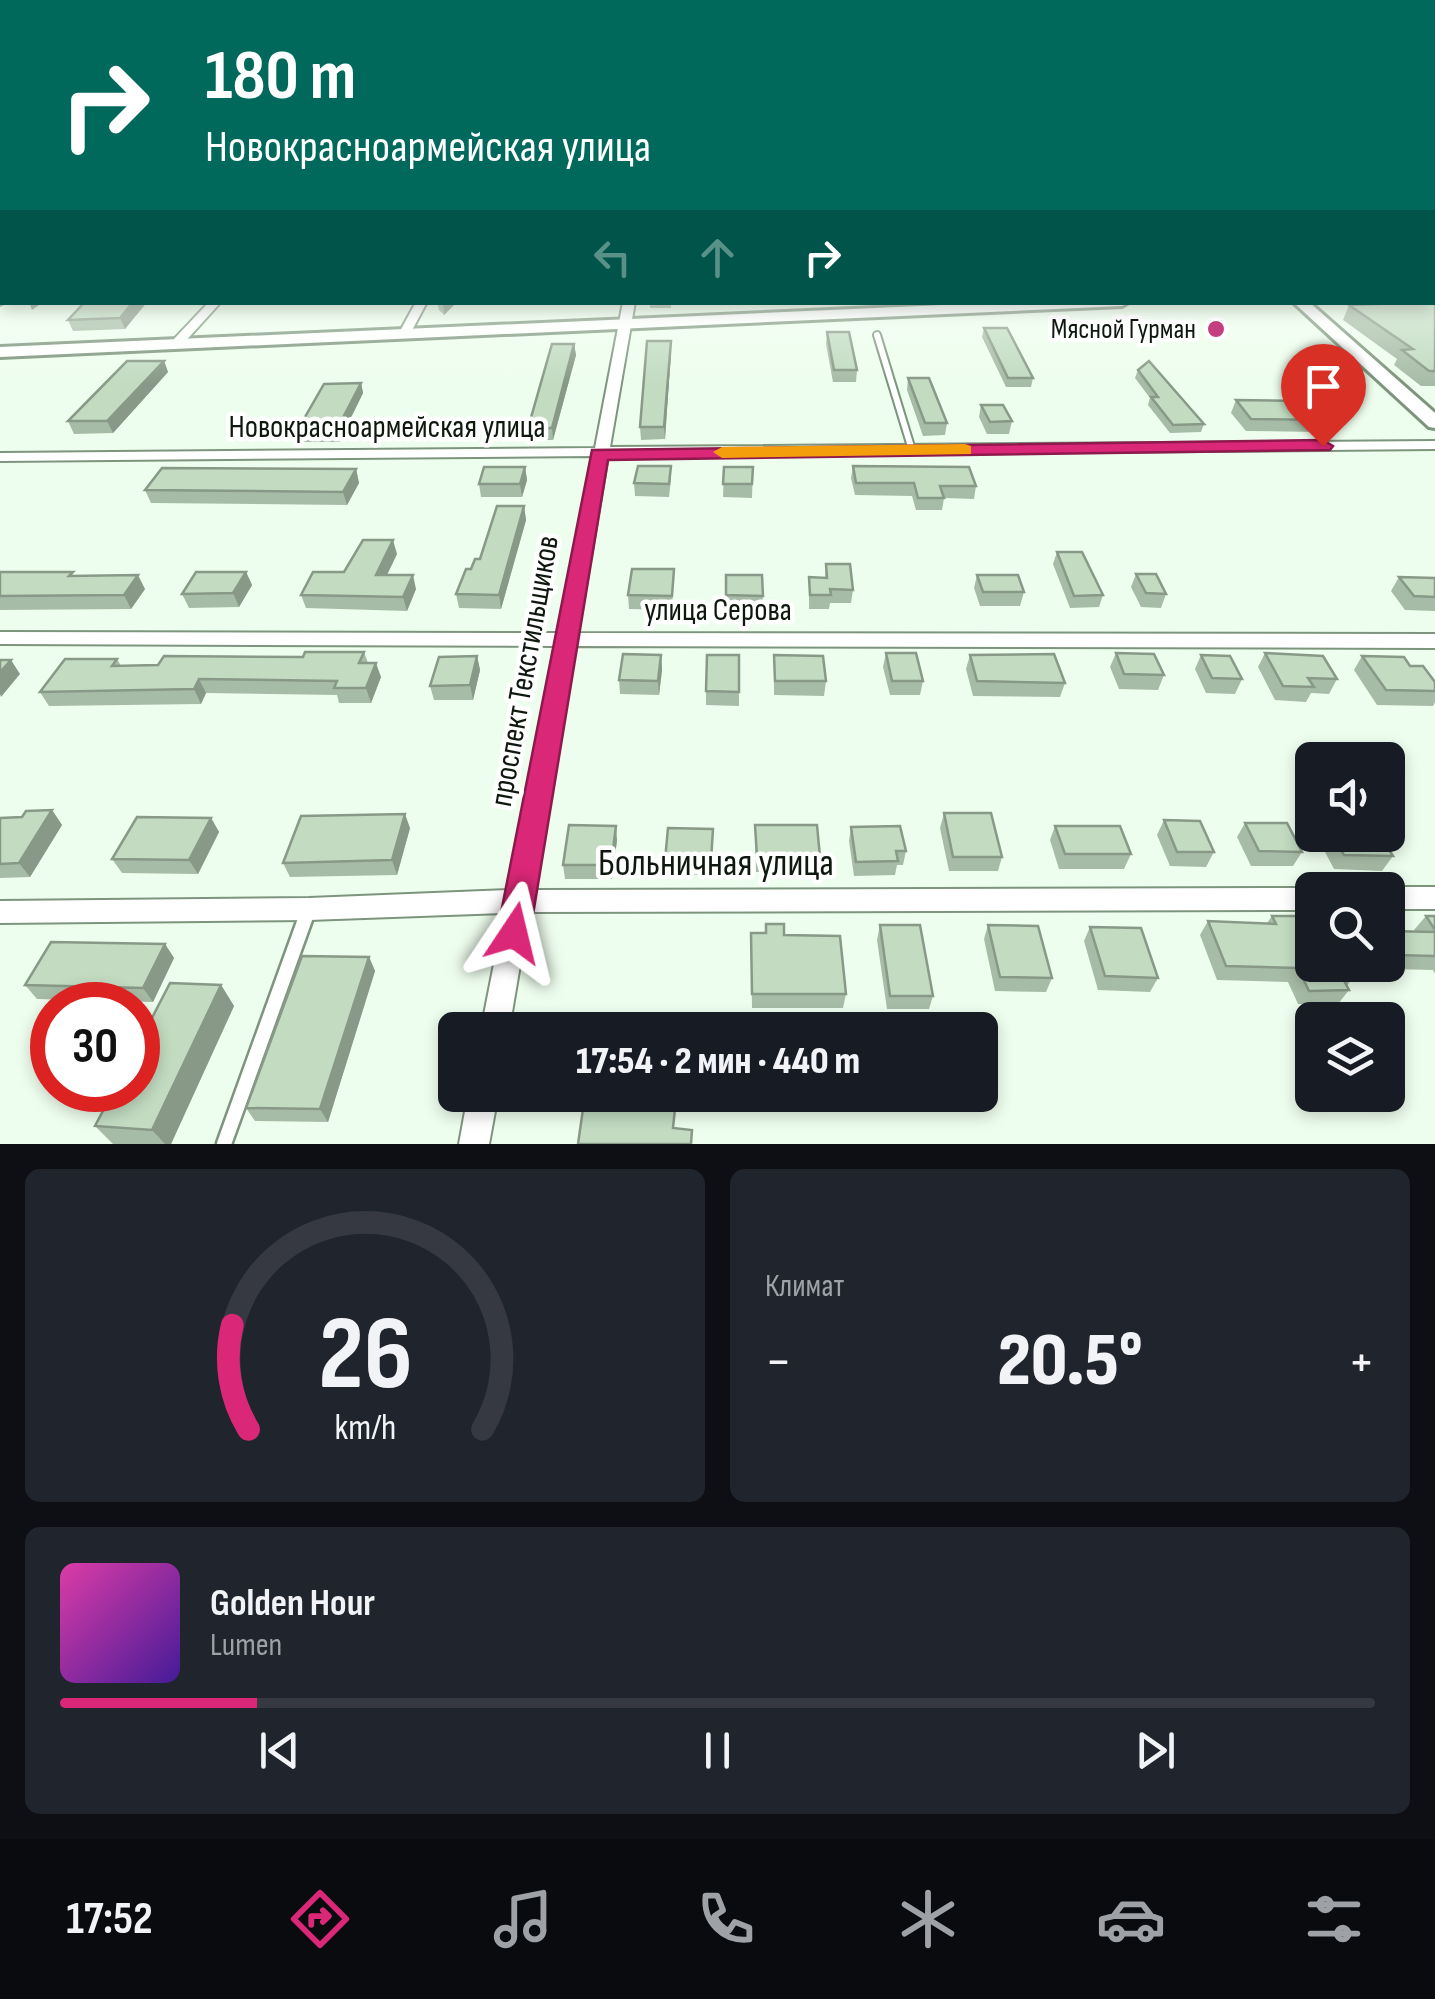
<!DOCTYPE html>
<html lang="ru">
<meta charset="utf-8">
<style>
body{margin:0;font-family:"Sofia Sans Condensed",sans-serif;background:#20242c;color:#f1f3f6;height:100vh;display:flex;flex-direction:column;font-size:38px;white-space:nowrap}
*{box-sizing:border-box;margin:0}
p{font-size:32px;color:#9ea1a6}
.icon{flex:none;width:55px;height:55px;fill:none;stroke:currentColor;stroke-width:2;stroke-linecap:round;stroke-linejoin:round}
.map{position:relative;height:1144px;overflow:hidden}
.sheet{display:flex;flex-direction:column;gap:25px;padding:25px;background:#0d0f14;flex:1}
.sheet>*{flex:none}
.guide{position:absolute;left:0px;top:0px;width:1435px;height:305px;box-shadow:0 5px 15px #0003;background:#00695c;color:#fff;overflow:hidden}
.controls{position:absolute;left:1295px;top:742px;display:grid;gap:20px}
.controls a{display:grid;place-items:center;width:110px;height:110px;border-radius:15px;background:#171b24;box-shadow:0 5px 15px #0003;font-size:50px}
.speed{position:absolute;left:30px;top:982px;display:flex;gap:20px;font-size:50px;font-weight:700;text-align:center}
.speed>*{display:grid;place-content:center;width:130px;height:130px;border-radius:50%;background:#171b24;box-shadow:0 5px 15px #0003;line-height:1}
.speed .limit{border:15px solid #d22;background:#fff;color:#111}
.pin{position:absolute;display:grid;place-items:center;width:85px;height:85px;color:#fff;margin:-102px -42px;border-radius:50% 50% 50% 0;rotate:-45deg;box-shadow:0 0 10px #0007}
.pin .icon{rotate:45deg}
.me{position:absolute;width:110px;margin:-55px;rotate:10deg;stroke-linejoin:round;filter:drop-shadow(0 0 8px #0008)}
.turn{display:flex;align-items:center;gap:35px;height:210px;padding:0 40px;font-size:45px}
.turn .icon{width:130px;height:130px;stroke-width:2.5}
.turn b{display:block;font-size:70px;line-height:85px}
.lanes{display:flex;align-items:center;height:95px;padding:0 40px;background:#0003;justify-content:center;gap:50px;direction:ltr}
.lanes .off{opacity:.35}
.big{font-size:75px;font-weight:800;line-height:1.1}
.sheet .card{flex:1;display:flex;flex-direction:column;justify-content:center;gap:15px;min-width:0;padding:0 35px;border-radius:15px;background:#20242c}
.sheet .dial{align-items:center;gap:0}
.dial svg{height:260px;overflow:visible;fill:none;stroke:#363941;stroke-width:7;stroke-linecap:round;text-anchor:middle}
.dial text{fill:#f1f3f6;stroke:none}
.song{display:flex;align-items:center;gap:30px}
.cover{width:120px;height:120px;border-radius:15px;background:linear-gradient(135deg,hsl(320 70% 55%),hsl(260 70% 35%))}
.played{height:10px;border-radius:5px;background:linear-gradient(90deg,#db2777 15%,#363941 15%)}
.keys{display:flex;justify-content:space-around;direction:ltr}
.heat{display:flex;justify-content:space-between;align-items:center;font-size:55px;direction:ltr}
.sheet .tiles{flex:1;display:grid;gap:25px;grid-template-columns:1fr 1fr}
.card:last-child{grid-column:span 2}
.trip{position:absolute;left:438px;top:1012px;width:560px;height:100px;border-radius:15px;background:#171b24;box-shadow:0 5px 15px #0003;font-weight:800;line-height:100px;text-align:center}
.dock{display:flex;height:160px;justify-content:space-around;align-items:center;background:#090b0e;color:#9ea1a6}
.dock .icon{width:70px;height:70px}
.dock .current{color:#db2777}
.dock b{font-size:45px;color:#f1f3f6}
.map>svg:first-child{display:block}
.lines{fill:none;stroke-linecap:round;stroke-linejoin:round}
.service-far1-casing{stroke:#7d947d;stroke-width:10}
.service-casing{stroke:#7d947d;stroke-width:19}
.minor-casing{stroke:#7d947d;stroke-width:4}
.tertiary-casing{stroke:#7d947d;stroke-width:6}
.service-far1{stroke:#fff;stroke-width:6}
.service{stroke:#fff;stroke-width:14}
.minor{fill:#fff;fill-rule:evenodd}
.tertiary{fill:#fff;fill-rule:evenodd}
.wall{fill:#a7bca6}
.shaded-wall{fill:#889987}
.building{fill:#c2dbc1;stroke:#889987;stroke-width:2.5}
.route{fill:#db2777;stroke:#8e194d;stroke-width:2.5}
.slow{fill:#f59e0b}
.poi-dot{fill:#c53f80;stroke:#fff;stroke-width:4}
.labels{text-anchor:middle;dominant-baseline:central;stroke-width:9;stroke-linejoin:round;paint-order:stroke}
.far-poi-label{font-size:28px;fill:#0f180f;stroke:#fff;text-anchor:end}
.street-label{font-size:32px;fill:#0f180f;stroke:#fff}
.near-street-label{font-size:38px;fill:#0f180f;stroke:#fff}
</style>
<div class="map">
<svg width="1435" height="1144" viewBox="0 0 1435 1144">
<rect width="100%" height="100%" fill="#eefeee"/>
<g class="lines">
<!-- service-far1 casing -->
<g class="service-far1-casing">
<path id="service-far1" d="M877 335 912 450"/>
</g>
<!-- service casing -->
<g class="service-casing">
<path id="service" d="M224 1144 308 911"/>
</g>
<!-- minor casing -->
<g class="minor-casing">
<g id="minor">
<path d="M0 297H2V302H6L0 305Z"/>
<path d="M209 302H221L182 345H174V339Z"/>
<path d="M416 302H427L409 336H401L399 333Z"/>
<path d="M623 302H635L610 447 1435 441V449L608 456 578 633 1435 634V648L575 646 533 890 1312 888 1318 890H1312V910L529 912 509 1030H481L504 913 309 920 0 923V901L309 898 508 890 556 646 0 644V632L559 633 593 456 0 461V453L595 448Z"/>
<path d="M1388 887H1435V909H1388V890H1380Z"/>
<path d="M468 1095H498L489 1144H459Z"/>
</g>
</g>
<!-- tertiary casing -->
<g class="tertiary-casing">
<g id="tertiary">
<rect x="1432" y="284" width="3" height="8"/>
<path d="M1011 302H1129L1122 306 0 357V347Z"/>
<path d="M1293 302H1309L1435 413V428L1429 427Z"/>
</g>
</g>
<!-- service-far1 -->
<use href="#service-far1" class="service-far1"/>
<!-- service -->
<use href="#service" class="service"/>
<!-- minor -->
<use href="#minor" class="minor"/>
<!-- tertiary -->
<use href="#tertiary" class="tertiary"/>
</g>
<!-- wall -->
<g class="wall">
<path d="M85 302H147L125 329 73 331 68 320Z"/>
<path d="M437 302H457L444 315 439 310Z"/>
<rect x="650" y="302" width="21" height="6"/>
<path d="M1435 302V386H1421L1394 365 1397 359 1343 320 1349 305Z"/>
<path d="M984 328 1033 378 1031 387H1006L982 337Z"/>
<path d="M827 332 857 370 856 382H833L826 344Z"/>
<path d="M574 344 576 355 553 440H530L528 428Z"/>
<path d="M671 352 665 439 641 440 640 427Z"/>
<path d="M164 361 168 372 113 433 74 434 68 421Z"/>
<path d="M1138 370 1204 424 1201 432 1170 433 1148 405 1150 398 1135 378Z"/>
<path d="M908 378 947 423 945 435 923 436 907 390Z"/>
<path d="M361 383 363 393 339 442H300L297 431Z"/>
<path d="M1236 400 1325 420 1319 432 1246 431 1231 413Z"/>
<path d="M981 405 1012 421 1009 434H987L979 417Z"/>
<path d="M853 466 976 486 974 499 944 498 942 510H916L912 496 855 495 851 478Z"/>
<path d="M525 467 527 480 522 497H481L479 484Z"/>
<path d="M724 467H753L752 498 723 497Z"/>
<path d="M356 469 359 483 347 505 151 503 145 490Z"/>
<path d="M671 479 669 497 635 496 634 483Z"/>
<path d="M524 506 526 520 501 609 459 608 456 594 471 569Z"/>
<path d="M1057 552 1103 595 1099 607 1070 608 1053 564Z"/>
<path d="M397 554 387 575 416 589 407 611 306 608 301 595 344 572Z"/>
<path d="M826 564 853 590 851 603H830L829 609H809V577L825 578Z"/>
<path d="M674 569 672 610 629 609 628 595Z"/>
<path d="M0 572 145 589 131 609 0 610Z"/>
<path d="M246 572 252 585 239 607 189 608 182 594Z"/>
<path d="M1136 574 1166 594 1161 608 1141 607 1131 587Z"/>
<path d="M726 575 763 596 762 610 726 609Z"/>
<path d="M977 575 1024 592 1020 606H980L974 588Z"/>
<path d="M1399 577 1435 578V611L1405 610 1391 591Z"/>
<path d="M364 652 368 663 381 677 371 703H339L337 695 206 693 201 704 49 706 40 692 117 659 121 666 158 665Z"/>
<path d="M886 653 923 681 920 695H890L883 667Z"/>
<path d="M1116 653 1164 675 1158 690 1119 689 1110 667Z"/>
<path d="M1265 653 1337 679 1329 694 1311 693 1306 702 1275 700 1258 667Z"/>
<path d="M661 655 662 670 659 695 620 694 619 680Z"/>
<path d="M739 655V706L706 705V691Z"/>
<path d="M774 655 826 681 824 696 774 695Z"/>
<path d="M970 655 1065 683 1060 697 973 696 966 669Z"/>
<path d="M1201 655 1242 679 1235 694 1206 693 1195 669Z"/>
<path d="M477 656 480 670 473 700H434L430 686Z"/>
<path d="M1362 656 1410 666 1435 682V702L1433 706 1377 705 1354 670Z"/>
<path d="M52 810 62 825 30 877 0 878V818L22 817Z"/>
<path d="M944 813 1002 857 998 871H949L940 828Z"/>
<path d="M211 818 219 832 198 874 122 873 112 859Z"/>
<path d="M1164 820 1214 852 1206 867 1170 866 1157 835Z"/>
<path d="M1245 823 1302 852 1293 866H1251L1237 837Z"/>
<path d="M755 825 820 857 818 871 756 872Z"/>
<path d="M1055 826 1131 854 1124 869H1059L1050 840Z"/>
<path d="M851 827 906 851 903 865H897L895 875 854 876 849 841Z"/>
<path d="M410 828 397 875 290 877 283 863Z"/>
<path d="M713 829 711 875 666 874 665 860Z"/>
<path d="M1316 835H1388L1396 845 1390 853 1393 856 1382 871 1334 869Z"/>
<path d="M617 840 612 879H565L563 865Z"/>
<path d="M1272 916 1312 965H1388V931H1415L1414 930 1426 916H1435V974L1433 970 1390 969 1386 973 1355 974 1347 986 1349 990 1338 1004H1298L1288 982 1217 980 1200 935 1208 921 1267 923Z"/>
<path d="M880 925 933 996 929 1009H887L877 940Z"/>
<path d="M988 925 1052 978 1046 992 995 991 984 939Z"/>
<path d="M1090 927 1158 978 1150 992 1098 990 1084 941Z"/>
<path d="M751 933 784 935 846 994 843 1008H752Z"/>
<path d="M165 944 174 958 153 1002 37 999 25 985Z"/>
<path d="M369 957 375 971 328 1122 255 1121 246 1108Z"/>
<path d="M221 985 234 1006 171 1144H113L95 1126Z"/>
</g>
<!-- shaded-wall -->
<g class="shaded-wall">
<path d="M29 302H43L32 310Z"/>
<path d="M133 302H147L125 329 120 318Z"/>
<path d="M443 302H457L444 315Z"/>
<path d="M671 341V352L665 439 664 427Z"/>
<path d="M574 344 576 355 553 440 552 428Z"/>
<path d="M164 361 168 372 113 433 107 421Z"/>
<path d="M361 383 363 393 339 442 336 431Z"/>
<path d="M525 467 527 480 522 497 520 484Z"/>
<path d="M356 469 359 483 347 505 343 492Z"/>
<path d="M524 506 526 520 501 609 499 595Z"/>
<path d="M393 540 397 554 380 589 376 575Z"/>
<path d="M246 572 252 585 239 607 233 593Z"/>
<path d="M138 575 145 589 131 609 124 595Z"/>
<path d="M413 575 416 589 407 611 403 597Z"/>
<path d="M661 655 662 670 659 695 658 681Z"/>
<path d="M477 656 480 670 473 700 470 685Z"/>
<path d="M11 660 20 674 1 697 0 694V672Z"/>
<path d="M376 663 381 677 371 703 366 688Z"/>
<path d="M199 679 206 693 201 704 194 689Z"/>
<path d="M52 810 62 825 30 877 19 863Z"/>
<path d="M405 814 410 828 397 875 392 860Z"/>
<path d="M211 818 219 832 198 874 189 860Z"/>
<path d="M616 826 617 840 612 879 611 865Z"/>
<path d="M165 944 174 958 153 1002 143 988Z"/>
<path d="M369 957 375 971 328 1122 320 1109Z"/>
<path d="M221 985 234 1006 171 1144H165L152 1130Z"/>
</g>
<!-- building -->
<g class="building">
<path d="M85 302H133L120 318 68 320Z"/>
<path d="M1432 302H1435V371H1429L1402 350 1413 349 1349 305Z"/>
<path d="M984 328H1007L1033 378H1008Z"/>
<path d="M827 332H849L857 370H834Z"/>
<path d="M647 341H671L664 427H640Z"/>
<path d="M552 344H574L552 428H528Z"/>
<path d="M127 361H164L107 421H68Z"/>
<path d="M1149 361 1204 424 1173 425 1151 397H1158L1138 370Z"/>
<path d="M908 378H929L947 423H925Z"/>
<path d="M361 383 336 431H297L324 384Z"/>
<path d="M1236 400 1307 401 1325 420 1251 419Z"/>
<path d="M981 405H1003L1012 421 990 422Z"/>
<path d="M638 466H671L669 484 634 483Z"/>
<path d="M853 466 969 467 976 486H940L944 498H918L914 483H856Z"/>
<path d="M484 467H525L520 484H479Z"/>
<path d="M724 467H753L752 484H723Z"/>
<path d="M162 468 356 469 343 492 145 490Z"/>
<path d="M497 506H524L499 595 456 594 466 569H471L475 559H480Z"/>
<path d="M363 540H393L376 575H413L403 597 301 595 313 572H344Z"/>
<path d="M1057 552H1082L1103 595 1074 596Z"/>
<path d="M826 564H850L853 590 830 589 831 595H810L809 577 827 578Z"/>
<path d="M632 569H674L672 596 628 595Z"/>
<path d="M0 572H73L69 576 138 575 124 595 0 596Z"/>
<path d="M196 572H246L233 593 182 594Z"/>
<path d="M1136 574H1156L1166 594 1146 593Z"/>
<path d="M726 575H762L763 596 726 595Z"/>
<path d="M977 575H1018L1024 592H983Z"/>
<path d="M1399 577 1435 578V597L1414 596Z"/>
<path d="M305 652H364L359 663H376L366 688H334L337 681 199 679 194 689 40 692 65 659H117L112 666 158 665 164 656 303 657Z"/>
<path d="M886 653H916L923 681H892Z"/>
<path d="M1116 653 1154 654 1164 675 1124 674Z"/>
<path d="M1265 653 1323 656 1337 679 1308 678 1314 687 1283 686Z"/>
<path d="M623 654 661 655 658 681 619 680Z"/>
<path d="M1054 654 1065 683 977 681 970 655Z"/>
<path d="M707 655H739V692L706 691Z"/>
<path d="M774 655 823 656 826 681H775Z"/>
<path d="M1201 655 1230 656 1242 679 1212 678Z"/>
<path d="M477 656 470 685 430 686 439 657Z"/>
<path d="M1362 656 1404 657 1410 666H1423L1435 682V691L1386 690Z"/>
<path d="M0 660H11L0 672Z"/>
<path d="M52 810 19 863 0 864V818L22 817 26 811Z"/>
<path d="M944 813H991L1002 857H953Z"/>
<path d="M405 814 392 860 283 863 301 816Z"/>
<path d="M137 817 211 818 189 860 112 859Z"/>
<path d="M1164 820 1200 821 1214 852H1177Z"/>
<path d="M1245 823H1287L1302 852 1259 851Z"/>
<path d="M569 825 616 826 611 865H563Z"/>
<path d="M755 825H817L820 857H757Z"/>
<path d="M900 826 906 851H896L898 861 856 862 851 827Z"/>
<path d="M1055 826H1120L1131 854H1065Z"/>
<path d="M668 828 713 829 711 861 665 860Z"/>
<path d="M1388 831 1396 845H1386L1393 856 1344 855 1333 835H1388Z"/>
<path d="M1272 916H1312V965H1351L1356 975H1341L1349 990 1309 991 1298 968 1226 966 1208 921 1276 924Z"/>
<path d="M1426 916H1435V930Z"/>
<path d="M766 924H784V935L840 936 846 994H752L751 933H766Z"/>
<path d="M880 925H920L933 996H890Z"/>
<path d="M988 925 1038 926 1052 978 1000 977Z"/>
<path d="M1090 927 1141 928 1158 978 1105 976Z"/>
<path d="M1388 931 1435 932V956L1396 955 1398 959H1388Z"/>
<path d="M51 942 165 944 143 988 25 985Z"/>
<path d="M302 956 369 957 320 1109 246 1108Z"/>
<path d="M170 983 221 985 152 1130 95 1126 114 1090H138V1045Z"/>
<path d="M585 1095 676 1099 673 1128 692 1130 691 1144H578Z"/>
</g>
<!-- sky -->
<linearGradient id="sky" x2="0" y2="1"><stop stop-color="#7db0be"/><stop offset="0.58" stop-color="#f7fff7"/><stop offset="1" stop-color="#f7fff7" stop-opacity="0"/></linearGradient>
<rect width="1435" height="383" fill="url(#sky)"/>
<!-- route -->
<path class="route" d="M1323 440 1333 446 1330 450 608 460 530 933 526 944 514 949 502 944 497 933 592 450Z"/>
<!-- slow -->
<path class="slow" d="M965 444 971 446V454L722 458 713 452 722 447Z"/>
<!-- markers -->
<circle class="poi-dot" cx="1216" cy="329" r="10"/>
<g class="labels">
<!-- far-poi labels -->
<g class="far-poi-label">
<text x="1196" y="329">Мясной Гурман</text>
</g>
<!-- street labels -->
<g class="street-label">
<text x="387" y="427">Новокрасноармейская улица</text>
<text x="718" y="610">улица Серова</text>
<text transform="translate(525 671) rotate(-80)">проспект Текстильщиков</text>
</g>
<!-- near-street labels -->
<g class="near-street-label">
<text x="716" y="863">Больничная улица</text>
</g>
</g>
</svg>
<div class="controls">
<a><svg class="icon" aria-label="sound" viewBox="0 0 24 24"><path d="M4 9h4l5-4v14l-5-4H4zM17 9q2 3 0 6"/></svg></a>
<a><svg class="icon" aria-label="search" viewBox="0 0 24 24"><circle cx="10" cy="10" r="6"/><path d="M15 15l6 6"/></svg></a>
<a><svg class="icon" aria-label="layers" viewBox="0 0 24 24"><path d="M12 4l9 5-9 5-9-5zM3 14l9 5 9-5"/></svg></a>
</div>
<div class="speed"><div class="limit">30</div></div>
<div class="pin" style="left:1323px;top:446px;background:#d93025"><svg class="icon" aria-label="arrive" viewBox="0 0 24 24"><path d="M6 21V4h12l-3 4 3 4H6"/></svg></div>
<svg class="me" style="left:514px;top:933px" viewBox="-20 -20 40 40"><path d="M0-17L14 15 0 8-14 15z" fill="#db2777" stroke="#fff" stroke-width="4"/></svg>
<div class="trip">17:54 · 2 мин · 440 m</div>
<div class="guide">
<div class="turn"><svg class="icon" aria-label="right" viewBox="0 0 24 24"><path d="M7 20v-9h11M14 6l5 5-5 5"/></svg><div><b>180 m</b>Новокрасноармейская улица</div></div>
<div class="lanes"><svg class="icon off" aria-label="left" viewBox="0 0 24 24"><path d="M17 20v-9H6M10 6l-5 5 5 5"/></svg><svg class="icon off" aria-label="ahead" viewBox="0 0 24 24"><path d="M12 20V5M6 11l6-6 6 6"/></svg><svg class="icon" aria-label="right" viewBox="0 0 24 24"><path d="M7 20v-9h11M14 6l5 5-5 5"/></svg></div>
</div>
</div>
<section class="sheet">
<div class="tiles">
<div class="card dial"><svg viewBox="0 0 100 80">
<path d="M14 69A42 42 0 1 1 86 69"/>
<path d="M14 69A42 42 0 0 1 9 37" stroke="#db2777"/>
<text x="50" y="56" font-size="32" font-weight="700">26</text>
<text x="50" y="72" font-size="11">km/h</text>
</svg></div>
<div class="card"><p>Климат</p>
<div class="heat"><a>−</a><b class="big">20.5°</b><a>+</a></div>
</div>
<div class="card">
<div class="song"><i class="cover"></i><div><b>Golden Hour</b><p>Lumen</p></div></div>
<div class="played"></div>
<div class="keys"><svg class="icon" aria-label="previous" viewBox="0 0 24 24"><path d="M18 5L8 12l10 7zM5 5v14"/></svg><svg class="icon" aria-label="pause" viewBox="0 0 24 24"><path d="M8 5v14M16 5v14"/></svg><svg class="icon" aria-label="next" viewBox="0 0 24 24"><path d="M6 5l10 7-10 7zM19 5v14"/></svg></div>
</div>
</div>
</section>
<nav class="dock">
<b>17:52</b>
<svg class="icon current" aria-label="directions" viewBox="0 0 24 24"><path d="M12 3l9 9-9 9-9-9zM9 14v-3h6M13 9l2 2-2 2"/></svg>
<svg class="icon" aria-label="music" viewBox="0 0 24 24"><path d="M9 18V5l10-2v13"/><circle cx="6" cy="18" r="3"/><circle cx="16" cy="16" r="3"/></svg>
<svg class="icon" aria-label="phone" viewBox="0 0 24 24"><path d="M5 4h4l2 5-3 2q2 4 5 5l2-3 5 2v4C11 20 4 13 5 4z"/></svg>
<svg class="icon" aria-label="climate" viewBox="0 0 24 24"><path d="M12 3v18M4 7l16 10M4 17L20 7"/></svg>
<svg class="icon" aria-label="car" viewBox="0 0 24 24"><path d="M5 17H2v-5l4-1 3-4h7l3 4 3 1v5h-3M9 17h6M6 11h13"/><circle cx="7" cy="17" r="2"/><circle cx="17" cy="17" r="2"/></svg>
<svg class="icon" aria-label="filters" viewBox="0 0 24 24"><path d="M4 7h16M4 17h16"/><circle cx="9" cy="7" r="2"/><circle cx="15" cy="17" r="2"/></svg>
</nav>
